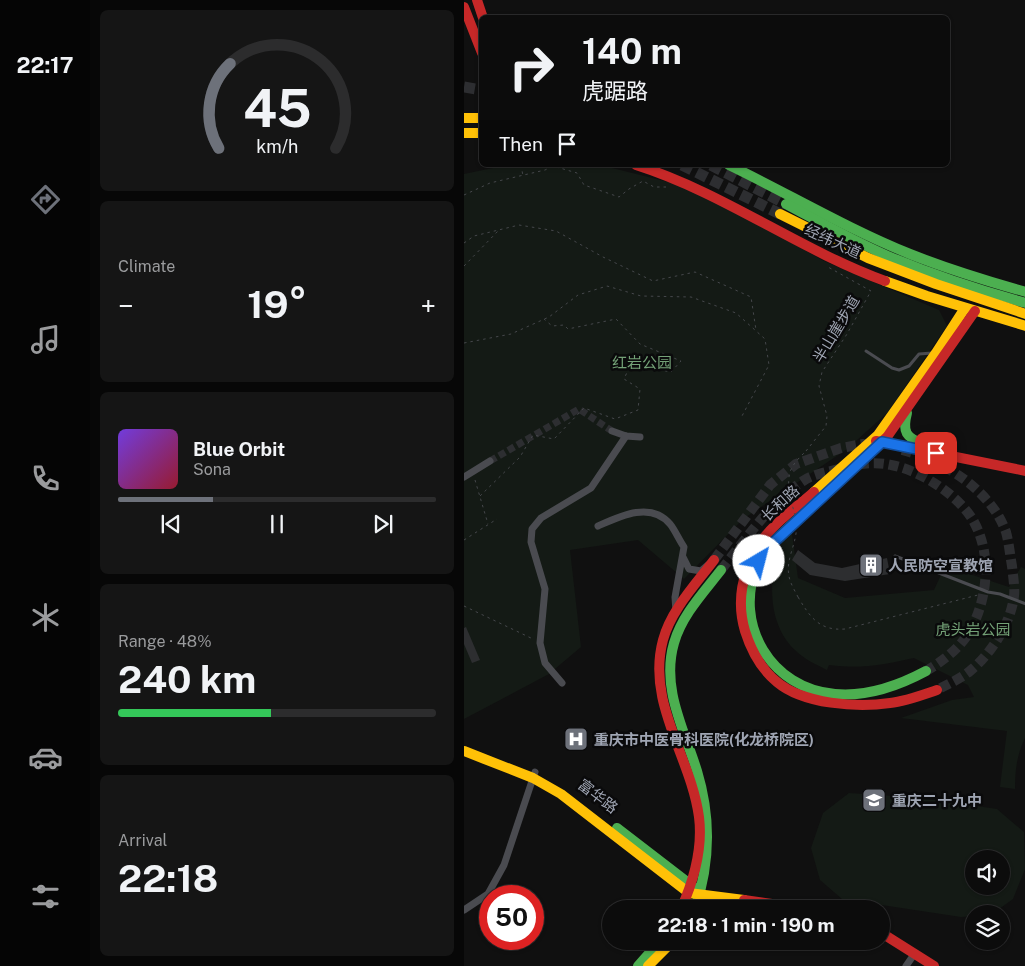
<!DOCTYPE html>
<meta charset="utf-8">
<style>
body{margin:0;font-family:"Public Sans","Noto Sans SC",sans-serif;background:#151515;color:#f1f3f6;height:100vh;display:flex;flex-direction:column;font-size:19px;white-space:nowrap}
*{box-sizing:border-box;margin:0}
p{font-size:16px;color:#9a9b9d}
.icon{flex:none;width:28px;height:28px;fill:none;stroke:currentColor;stroke-width:2;stroke-linecap:round;stroke-linejoin:round}
.map{position:relative;flex:1;overflow:hidden}
.panel{display:flex;flex-direction:column;gap:10px;padding:10px;background:#070707;width:374px}
.panel>*{flex:none}
.hud{position:absolute;left:15px;top:15px;width:471px;height:152px;border-radius:8px;box-shadow:0 1px 4px #0004,0 0 0 1px #2c2c2d;background:#0c0c0c;color:#f1f3f6;overflow:hidden}
.fabs{position:absolute;left:501px;top:850px;display:grid;gap:10px}
.fabs a{display:grid;place-items:center;width:45px;height:45px;border-radius:50%;background:#0c0c0c;box-shadow:0 1px 4px #0004,0 0 0 1px #2c2c2d;font-size:25px}
.speed{position:absolute;left:15px;top:885px;display:flex;gap:10px;font-size:25px;font-weight:700;text-align:center}
.speed>*{display:grid;place-content:center;width:65px;height:65px;border-radius:50%;background:#0c0c0c;box-shadow:0 1px 4px #0004,0 0 0 1px #2c2c2d;line-height:1}
.speed .limit{border:8px solid #d22;background:#fff;color:#111}
.pin{position:absolute;display:grid;place-items:center;width:42px;height:42px;color:#fff;margin:-21px;border-radius:10px;box-shadow:0 2px 8px #0006}
.me{position:absolute;width:55px;margin:-28px;rotate:37deg;stroke-linejoin:round;filter:drop-shadow(0 0 4px #0008)}
.turn{display:flex;align-items:center;gap:18px;height:105px;padding:0 20px;font-size:22px}
.turn .icon{width:65px;height:65px;stroke-width:2.5}
.turn b{display:block;font-size:35px;line-height:42px}
.then{display:flex;align-items:center;height:48px;padding:0 20px;background:#0003;gap:10px;font-size:19px}
.big{font-size:38px;font-weight:700;line-height:1.1}
.panel .widget{flex:1;display:flex;flex-direction:column;justify-content:center;gap:8px;min-width:0;padding:0 18px;border-radius:8px;background:#151515}
.panel .dial{align-items:center;gap:0}
.dial svg{height:130px;overflow:visible;fill:none;stroke:#2c2c2d;stroke-width:7;stroke-linecap:round;text-anchor:middle}
.dial text{fill:#f1f3f6;stroke:none}
.song{display:flex;align-items:center;gap:15px}
.cover{width:60px;height:60px;border-radius:8px;background:linear-gradient(135deg,hsl(260 70% 55%),hsl(350 70% 35%))}
.played{height:5px;border-radius:2px;background:linear-gradient(90deg,#6d717a 30%,#2c2c2d 30%)}
.keys{display:flex;justify-content:space-around;direction:ltr}
.heat{display:flex;justify-content:space-between;align-items:center;font-size:28px;direction:ltr}
.charge{height:8px;border-radius:4px;background:linear-gradient(90deg,#34c759 48%,#2c2c2d 0)}
.trip{position:absolute;left:138px;top:900px;width:288px;height:50px;border-radius:25px;background:#0c0c0c;box-shadow:0 1px 4px #0004,0 0 0 1px #2c2c2d;font-weight:700;line-height:50px;text-align:center}
main{display:flex;flex:1;min-height:0}
.menu{display:flex;flex-direction:column;width:90px;justify-content:space-around;align-items:center;background:#050505;color:#9a9b9d}
.menu .icon{width:35px;height:35px}
.menu .selected{color:#6d717a}
.menu b{font-size:22px;color:#f1f3f6}
.map>svg:first-child{display:block}
.green{fill:#141a15;fill-rule:evenodd}
.building{fill:#2d2e30}
.lines{fill:none;stroke-linecap:round;stroke-linejoin:round}
.street-tunnel{stroke:#2d2e31;stroke-width:7;stroke-dasharray:7 3.5;stroke-linecap:butt}
.secondary-tunnel{stroke:#2d2e31;stroke-width:10;stroke-dasharray:10 5;stroke-linecap:butt}
.primary-tunnel{stroke:#2d2e31;stroke-width:11;stroke-dasharray:11 5.5;stroke-linecap:butt}
.path{stroke:#45474b;stroke-width:1;stroke-dasharray:2.5 4;stroke-linecap:butt}
.lane{stroke:#4a4b50;stroke-width:3}
.street{stroke:#4a4b50;stroke-width:7}
.fast{stroke:#4caf50;stroke-width:10}
.slow{stroke:#ffc107;stroke-width:10}
.jam{stroke:#c62828;stroke-width:10}
.path-bridge{stroke:#45474b;stroke-width:1;stroke-dasharray:2.5 4;stroke-linecap:butt}
.route-casing{stroke:#114b97;stroke-width:12}
.route{stroke:#1a73e8;stroke-width:9}
.labels{text-anchor:middle;dominant-baseline:central;stroke-width:5;stroke-linejoin:round;paint-order:stroke}
.street-label{font-size:15px;fill:#9fa5b3;stroke:#0a0a0b}
.park-label{font-size:15px;fill:#73a076;stroke:#0a0a0b}
.poi-label{font-size:15px;font-weight:bold;fill:#9fa5b3;stroke:#0a0a0b;text-anchor:start}
</style>
<main>
<nav class="menu">
<b>22:17</b>
<svg class="icon selected" aria-label="directions" viewBox="0 0 24 24"><path d="M12 3l9 9-9 9-9-9zM9 14v-3h6M13 9l2 2-2 2"/></svg>
<svg class="icon" aria-label="music" viewBox="0 0 24 24"><path d="M9 18V5l10-2v13"/><circle cx="6" cy="18" r="3"/><circle cx="16" cy="16" r="3"/></svg>
<svg class="icon" aria-label="phone" viewBox="0 0 24 24"><path d="M5 4h4l2 5-3 2q2 4 5 5l2-3 5 2v4C11 20 4 13 5 4z"/></svg>
<svg class="icon" aria-label="climate" viewBox="0 0 24 24"><path d="M12 3v18M4 7l16 10M4 17L20 7"/></svg>
<svg class="icon" aria-label="car" viewBox="0 0 24 24"><path d="M5 17H2v-5l4-1 3-4h7l3 4 3 1v5h-3M9 17h6M6 11h13"/><circle cx="7" cy="17" r="2"/><circle cx="17" cy="17" r="2"/></svg>
<svg class="icon" aria-label="filters" viewBox="0 0 24 24"><path d="M4 7h16M4 17h16"/><circle cx="9" cy="7" r="2"/><circle cx="15" cy="17" r="2"/></svg>
</nav>
<section class="panel">
<div class="widget dial"><svg viewBox="0 0 100 80">
<path d="M14 69A42 42 0 1 1 86 69"/>
<path d="M14 69A42 42 0 0 1 21 17" stroke="#6d717a"/>
<text x="50" y="56" font-size="32" font-weight="700">45</text>
<text x="50" y="72" font-size="11">km/h</text>
</svg></div>
<div class="widget"><p>Climate</p>
<div class="heat"><a>−</a><b class="big">19°</b><a>+</a></div>
</div>
<div class="widget">
<div class="song"><i class="cover"></i><div><b>Blue Orbit</b><p>Sona</p></div></div>
<div class="played"></div>
<div class="keys"><svg class="icon" aria-label="previous" viewBox="0 0 24 24"><path d="M18 5L8 12l10 7zM5 5v14"/></svg><svg class="icon" aria-label="pause" viewBox="0 0 24 24"><path d="M8 5v14M16 5v14"/></svg><svg class="icon" aria-label="next" viewBox="0 0 24 24"><path d="M6 5l10 7-10 7zM19 5v14"/></svg></div>
</div>
<div class="widget"><p>Range · 48%</p><b class="big">240 km</b><div class="charge"></div></div>
<div class="widget"><p>Arrival</p><b class="big">22:18</b></div>
</section>
<div class="map">
<svg width="562" height="966" viewBox="0 0 562 966">
<rect width="100%" height="100%" fill="#101010"/>
<!-- green -->
<g class="green">
<path d="M43 165H136L232 189 360 261 475 310 483 326 423 413 383 449 279 519 220 579 174 540 106 550 117 647 85 674 0 719V174Z"/>
<path d="M328 534 334 578 381 598 470 590 481 566 545 587 557 567 561 569 562 736C553 753 551 770 551 789L536 787 543 731 437 718 488 700 510 697 504 685 450 658C418 665 398 669 365 665L363 670C351 664 340 659 331 650 301 622 304 570 320 537Z"/>
<path d="M385 793 458 798 533 809 560 832 561 869 549 899 528 914H510V916L497 917 378 899 356 880 347 848 359 813ZM510 859H538V886H510Z"/>
</g>
<!-- building -->
<g class="building">
<path d="M334 550 351 563 378 568 423 558 426 574 381 581 346 575 328 560Z"/>
<path d="M2 627 16 660 8 663 0 644V628Z"/>
</g>
<g class="lines">
<!-- street-tunnel -->
<path class="street-tunnel" d="M26 461 115 409 148 431"/>
<!-- secondary-tunnel -->
<g class="secondary-tunnel">
<path d="M438 450C479 460 527 490 542 532 545 543 546 555 548 566 549 576 551 587 550 596 547 623 527 654 506 671 496 679 484 684 473 690"/>
<path d="M250 560 306 485 332 464 377 448 399 444 408 445"/>
<path d="M257 570C282 539 306 503 339 481 349 474 364 472 375 469 392 464 410 461 427 465 456 470 496 496 510 522 528 555 524 598 506 631 496 648 479 661 462 671"/>
</g>
<!-- primary-tunnel -->
<g class="primary-tunnel">
<path d="M0 87 18 90"/>
<path d="M218 165 316 214"/>
<path d="M247 165 322 204"/>
</g>
<!-- path -->
<g class="path">
<path d="M57 165 59 176"/>
<path d="M0 195 26 183 81 170 89 166 113 173 120 185 155 197 165 189 179 181 190 187H206"/>
<path d="M0 243 10 236 55 225 92 231 139 257 189 281 231 272 287 297 292 330"/>
<path d="M0 266 35 230"/>
<path d="M0 343 47 334 85 317 114 295 143 286 177 296 227 297 272 313 301 339 305 365 278 416"/>
<path d="M342 451 362 426 363 416 355 386 358 372 383 334 407 291 364 267"/>
<path d="M11 480 24 524"/>
<path d="M16 496 56 457 69 435 90 439 120 408 151 419 174 410 176 389 160 379 165 368 173 365 207 372 217 361 176 344 152 319 104 329 100 325 88 326 80 319"/>
<path d="M0 540 33 519"/>
<path d="M334 597C346 617 355 631 381 629L514 595"/>
<path d="M0 606 69 639"/>
</g>
<!-- lane -->
<g class="lane">
<path d="M402 351 428 368 435 370 445 366 455 354 468 353"/>
<path d="M431 556 524 592 536 594 562 604"/>
</g>
<!-- street -->
<g class="street">
<path d="M148 431 162 436 176 437"/>
<path d="M0 477 26 461"/>
<path d="M134 526C156 516 187 501 206 524 211 530 215 540 220 547L211 597 212 612"/>
<path d="M219 557 225 569 237 571 244 565"/>
<path d="M98 683 81 663 76 643 81 589 67 542 68 529 77 518 127 488 162 436"/>
<path d="M0 910 24 894 40 865 71 772"/>
<path d="M442 966 451 953"/>
</g>
<!-- fast -->
<g class="fast">
<path d="M265 165C325 194 384 229 446 254 484 269 523 281 562 292"/>
<path d="M322 204C356 222 389 241 424 256 469 275 515 290 562 303"/>
<path d="M443 413C438 432 442 438 460 444"/>
<path d="M364 492C345 510 303 542 293 566 269 624 307 689 371 694 403 697 434 686 462 671"/>
<path d="M153 828 231 888"/>
<path d="M231 909C246 864 247 817 233 771 220 729 197 688 210 643 218 615 240 592 257 570"/>
<path d="M174 966 196 941"/>
</g>
<!-- slow -->
<g class="slow">
<path d="M0 118H18"/>
<path d="M0 133H18"/>
<path d="M316 214 404 258 472 284 562 314"/>
<path d="M421 281 463 296 562 326"/>
<path d="M350 492 414 435 472 353 501 308"/>
<path d="M0 751 69 778 97 794 225 893 280 900"/>
<path d="M184 966 209 941"/>
</g>
<!-- jam -->
<g class="jam">
<path d="M13 0 19 18"/>
<path d="M0 7 18 53"/>
<path d="M172 165C260 193 334 249 421 281"/>
<path d="M412 441 562 471"/>
<path d="M350 492C336 504 309 524 300 538 280 566 271 597 281 631 287 650 297 669 313 682 339 704 393 708 426 703 442 701 458 695 473 690"/>
<path d="M364 492 423 437 511 311"/>
<path d="M280 900 343 909"/>
<path d="M217 909C230 880 239 849 235 817 227 757 182 703 199 640 207 610 232 584 250 560"/>
<path d="M416 932 470 966"/>
</g>
<!-- path-bridge -->
<path class="path-bridge" d="M334 597C331 591 326 583 325 576 321 558 335 541 332 522 330 507 323 493 325 477 326 466 335 458 342 451"/>
</g>
<g class="lines">
<!-- route casing -->
<g class="route-casing">
<path id="route" d="M295 561 309 543 418 442 472 453"/>
</g>
<!-- route -->
<use href="#route" class="route"/>
</g>
<!-- icons -->
<defs>
<g id="building-square" transform="scale(1.25)"><rect x="-9" y="-9" width="18" height="18" rx="4" fill="#6d717a" stroke="#0a0a0b"/><path d="M-4-6H4V6H1V3H-1V6H-4ZM-2.5-4.3h1.7v1.8h-1.7ZM.8-4.3h1.7v1.8H.8ZM-2.5-1h1.7V.8h-1.7ZM.8-1h1.7V.8H.8Z" fill="#fff"/></g>
<g id="hospital-square" transform="scale(1.25)"><rect x="-9" y="-9" width="18" height="18" rx="4" fill="#6d717a" stroke="#0a0a0b"/><path d="M-5-5h3v3.5h4V-5h3V5h-3V1.5h-4V5h-3Z" fill="#fff"/></g>
<g id="school-square" transform="scale(1.25)"><rect x="-9" y="-9" width="18" height="18" rx="4" fill="#6d717a" stroke="#0a0a0b"/><path d="M0-5L7-2L0 1L-7-2ZM-4 1L0 2.5L4 1V4Q0 6-4 4Z" fill="#fff"/></g>
</defs>
<g fill-rule="evenodd">
<use href="#building-square" x="407" y="565"/>
<use href="#hospital-square" x="112" y="739"/>
<use href="#school-square" x="410" y="800"/>
</g>
<g class="labels">
<!-- street labels -->
<g class="street-label">
<text transform="translate(369 241) rotate(25)">经纬大道</text>
<text transform="translate(372 329) rotate(-59)">半山崖步道</text>
<text transform="translate(316 503) rotate(-42)">长和路</text>
<text transform="translate(134 796) rotate(37)">富华路</text>
</g>
<!-- park labels -->
<g class="park-label">
<text x="178" y="362">红岩公园</text>
<text x="509" y="629">虎头岩公园</text>
</g>
<!-- poi labels -->
<g class="poi-label">
<text x="424" y="565">人民防空宣教馆</text>
<text x="130" y="739">重庆市中医骨科医院(化龙桥院区)</text>
<text x="428" y="800">重庆二十九中</text>
</g>
</g>
</svg>
<div class="fabs">
<a><svg class="icon" aria-label="sound" viewBox="0 0 24 24"><path d="M4 9h4l5-4v14l-5-4H4zM17 9q2 3 0 6"/></svg></a>
<a><svg class="icon" aria-label="layers" viewBox="0 0 24 24"><path d="M12 4l9 5-9 5-9-5zM3 14l9 5 9-5"/></svg></a>
</div>
<div class="speed"><div class="limit">50</div></div>
<div class="pin" style="left:472px;top:453px;background:#d93025"><svg class="icon" aria-label="arrive" viewBox="0 0 24 24"><path d="M6 21V4h12l-3 4 3 4H6"/></svg></div>
<svg class="me" style="left:295px;top:561px" viewBox="-20 -20 40 40"><circle r="19" fill="#fff"/><path d="M0-13L10 11 0 6-10 11z" fill="#1a73e8"/></svg>
<div class="trip">22:18 · 1 min · 190 m</div>
<div class="hud">
<div class="turn"><svg class="icon" aria-label="right" viewBox="0 0 24 24"><path d="M7 20v-9h11M14 6l5 5-5 5"/></svg><div><b>140 m</b>虎踞路</div></div>
<div class="then">Then<svg class="icon" aria-label="arrive" viewBox="0 0 24 24"><path d="M6 21V4h12l-3 4 3 4H6"/></svg></div>
</div>
</div>
</main>
